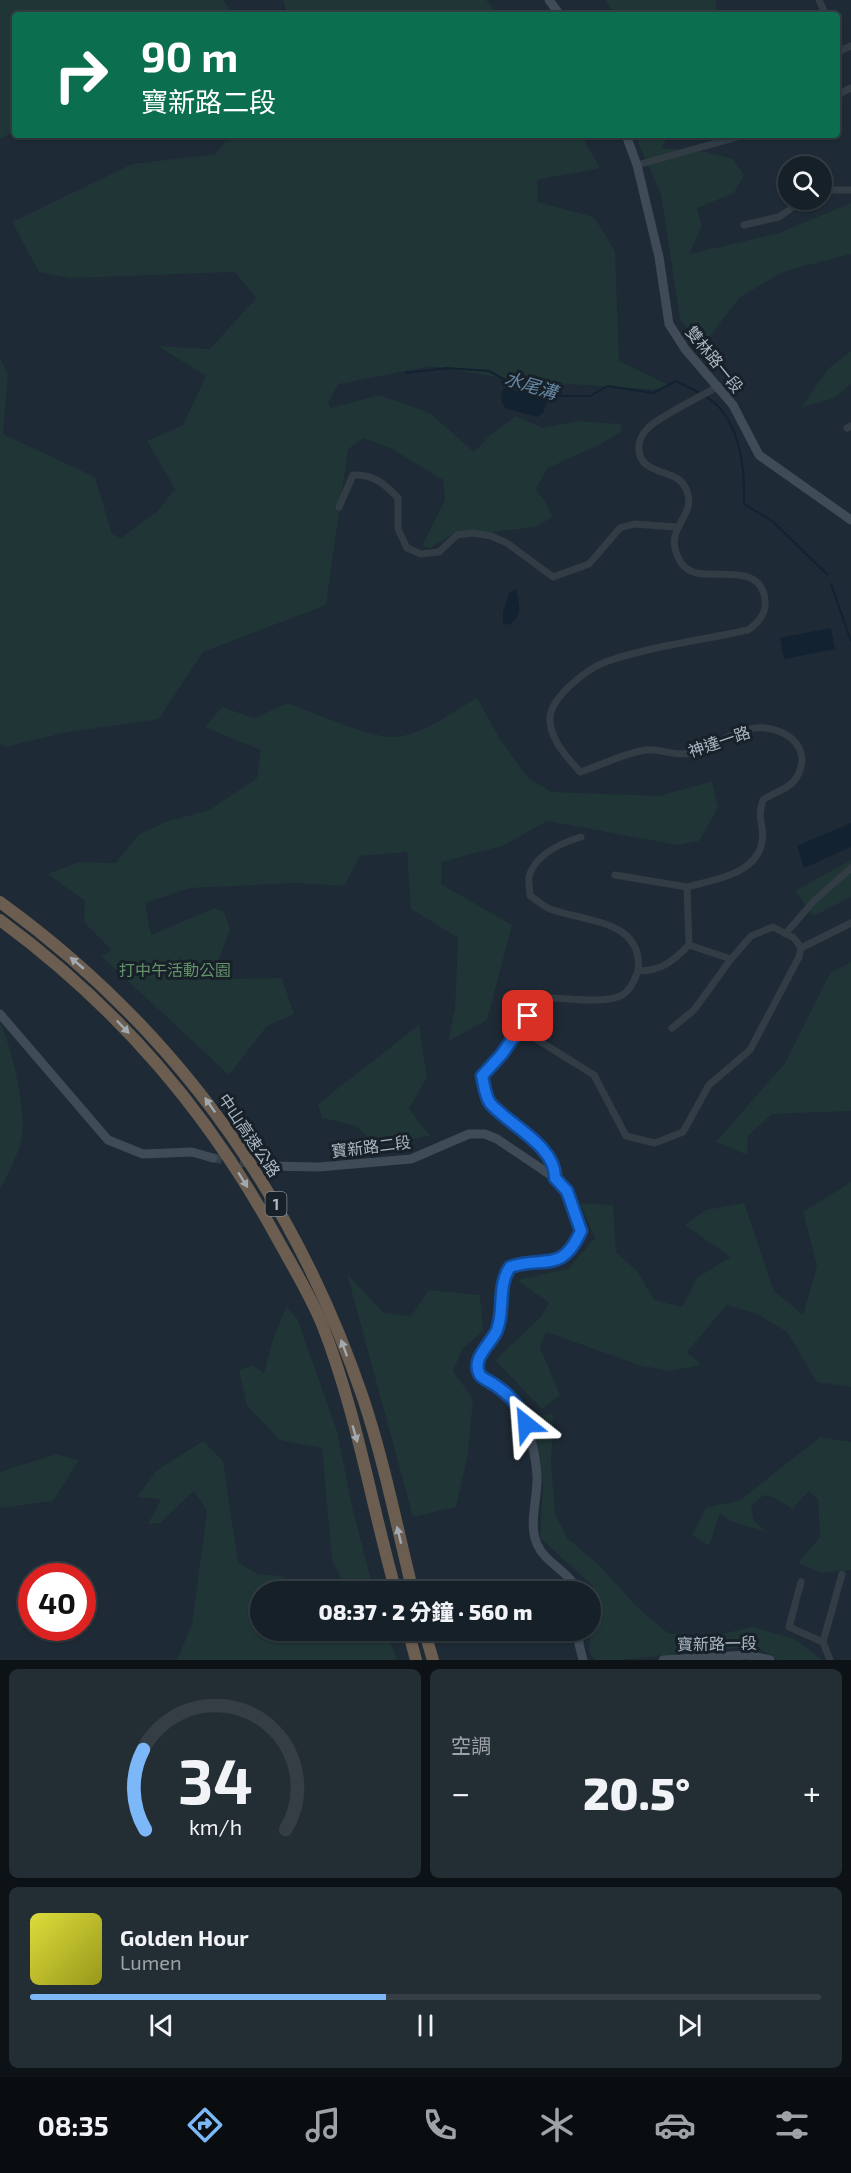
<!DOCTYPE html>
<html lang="zh-TW">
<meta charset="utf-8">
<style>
body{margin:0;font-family:"Exo 2","Noto Sans TC",sans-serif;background:#232d34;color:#f1f3f6;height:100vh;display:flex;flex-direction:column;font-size:22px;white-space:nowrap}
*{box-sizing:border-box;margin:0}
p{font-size:20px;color:#9ea3a8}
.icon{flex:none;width:33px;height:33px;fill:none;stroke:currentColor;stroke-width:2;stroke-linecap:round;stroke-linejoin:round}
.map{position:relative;height:1660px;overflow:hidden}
.details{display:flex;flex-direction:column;gap:9px;padding:9px;background:#0c1216;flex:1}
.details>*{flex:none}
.guide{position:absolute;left:12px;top:12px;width:828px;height:126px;border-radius:6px;box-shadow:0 2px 4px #0004,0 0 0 2px #353e45;background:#0b6e4f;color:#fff;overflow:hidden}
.controls{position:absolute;left:778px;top:156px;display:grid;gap:12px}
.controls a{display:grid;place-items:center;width:54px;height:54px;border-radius:50%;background:#162028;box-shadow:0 2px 4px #0004,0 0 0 2px #353e45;font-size:30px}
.speed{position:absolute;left:18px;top:1563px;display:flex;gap:12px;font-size:30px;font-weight:700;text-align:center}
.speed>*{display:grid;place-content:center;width:78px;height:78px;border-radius:50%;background:#162028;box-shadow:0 2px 4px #0004,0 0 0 2px #353e45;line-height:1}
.speed .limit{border:9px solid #d22;background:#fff;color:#111}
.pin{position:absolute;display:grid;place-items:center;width:51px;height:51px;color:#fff;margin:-26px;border-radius:12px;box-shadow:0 3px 9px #0006}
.me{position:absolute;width:66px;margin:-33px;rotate:332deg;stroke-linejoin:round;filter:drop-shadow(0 0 4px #0008)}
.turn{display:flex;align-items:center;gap:21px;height:126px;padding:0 30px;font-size:27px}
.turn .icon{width:78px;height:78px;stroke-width:2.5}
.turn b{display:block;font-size:42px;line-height:51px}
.big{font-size:45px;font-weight:800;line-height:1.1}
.details .tile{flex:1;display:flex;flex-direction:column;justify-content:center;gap:9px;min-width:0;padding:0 21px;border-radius:9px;background:#232d34}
.details .dial{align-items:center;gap:0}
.dial svg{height:156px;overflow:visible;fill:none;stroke:#353e45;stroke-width:7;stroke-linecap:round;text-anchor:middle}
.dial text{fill:#f1f3f6;stroke:none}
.song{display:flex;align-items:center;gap:18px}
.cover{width:72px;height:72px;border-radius:9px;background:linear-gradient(135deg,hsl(60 70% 55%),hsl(60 70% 35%))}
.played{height:6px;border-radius:3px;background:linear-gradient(90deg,#7cb7f7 45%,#353e45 45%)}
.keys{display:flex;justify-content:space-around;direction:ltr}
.heat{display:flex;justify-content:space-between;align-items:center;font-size:33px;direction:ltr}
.details .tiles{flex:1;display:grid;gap:9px;grid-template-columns:1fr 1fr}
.tile:last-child{grid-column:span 2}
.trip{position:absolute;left:250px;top:1581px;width:351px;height:60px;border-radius:30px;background:#162028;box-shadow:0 2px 4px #0004,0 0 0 2px #353e45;font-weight:800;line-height:60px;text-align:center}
.dock{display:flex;height:96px;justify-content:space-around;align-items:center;background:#090d10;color:#9ea3a8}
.dock .icon{width:42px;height:42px}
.dock .active{color:#7cb7f7}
.dock b{font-size:27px;color:#f1f3f6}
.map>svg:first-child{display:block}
.green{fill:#203536}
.water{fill:#132231}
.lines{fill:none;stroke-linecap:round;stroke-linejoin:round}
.stream{stroke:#132231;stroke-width:2}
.secondary-tunnel{stroke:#333f4a;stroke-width:9;stroke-dasharray:9 4.5;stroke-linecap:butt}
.street{stroke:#323c45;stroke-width:7}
.secondary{stroke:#404b58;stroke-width:9}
.highway{stroke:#6b5d4f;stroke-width:12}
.oneway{fill:#a1aab2}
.route-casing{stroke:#114b97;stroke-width:15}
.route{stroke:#1a73e8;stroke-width:10}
.labels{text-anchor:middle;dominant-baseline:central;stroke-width:6;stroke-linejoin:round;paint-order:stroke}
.shield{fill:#182129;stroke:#7f8a95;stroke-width:1.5}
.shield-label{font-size:15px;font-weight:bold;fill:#abb7c3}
.street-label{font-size:16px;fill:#abb7c3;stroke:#182129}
.park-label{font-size:16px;fill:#64926a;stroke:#182129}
.water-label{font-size:18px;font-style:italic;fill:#6485a2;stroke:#182129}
</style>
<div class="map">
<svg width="851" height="1660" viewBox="0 0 851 1660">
<rect width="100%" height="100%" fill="#1e2a35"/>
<!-- green -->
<g class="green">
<path d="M0 0H223L235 15H15V131L0 139Z"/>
<path d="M283 0H486L499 15H288Z"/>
<path d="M605 0H717L715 5 719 15H615Z"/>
<path d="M227 135H581L600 168 537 180 538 202 594 217 615 251 619 361 667 384 663 390 521 381 430 366 339 384 328 402 331 408 379 395 430 413 474 452 490 435 516 416 543 428 577 421 620 424 622 431 601 444 548 468 535 490 546 502 552 517 536 527 483 533 456 532 430 548 422 546 445 500 443 480 392 449 364 438 348 449 326 605 203 652 159 719 68 732 5 747 0 744V359L8 373 3 434 95 477 112 534 121 538 158 511 175 489 147 441 183 425 206 376 158 346 210 349 256 298 235 272 71 278 39 272 12 222 132 164 216 154 228 137Z"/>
<path d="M635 135H670L661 148 707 152 733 159 744 175 734 193 697 208 702 226 689 254 779 233 851 203V254L785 271 740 297 701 348 680 319 661 195Z"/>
<path d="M851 351V384L834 398 801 408 828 369Z"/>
<path d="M477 698 500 739 528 778 552 792 660 796 712 781 718 808 699 841 677 845 547 821 505 845 442 862 441 884 512 925 487 1020 448 1042 455 1008 458 938 411 909 407 852 360 856 344 886 296 883 190 888 145 903 151 935 214 908 224 912 230 930 217 964 234 979 282 978 294 1014 267 1026 229 1075 101 956 112 950 84 922 85 901 48 874 79 862 116 863 138 835 165 822 209 810 257 778 261 750 205 727 222 707 254 718 288 703C312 712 371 738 394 737 421 736 454 711 477 698Z"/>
<path d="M851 860V897L814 916 795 891Z"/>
<path d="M851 962V1111L772 1114 748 1136 747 1155 716 1142 785 1063 830 973Z"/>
<path d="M0 1023C12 1046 26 1111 22 1137 19 1153 8 1175 0 1189Z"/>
<path d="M419 1025 427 1077 409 1109 430 1136 377 1145 356 1126 322 1118 318 1104Z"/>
<path d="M851 1182V1387L817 1382 787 1332 757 1314 727 1305 687 1352 702 1365 671 1371 642 1366 546 1332 540 1347 560 1395 542 1409 495 1360 540 1318 549 1303 517 1280 568 1269 595 1238 580 1203 613 1205 616 1252 638 1272 654 1300 682 1307 697 1278 730 1257 685 1225 706 1210 744 1203 774 1291 803 1315 817 1266 803 1212Z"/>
<path d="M347 1274 384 1313 411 1316 429 1290 480 1295 483 1331 463 1348 453 1371 473 1399 468 1454 456 1507 413 1517Z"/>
<path d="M286 1307 297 1318 337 1431 352 1506 374 1591H347L332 1560 322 1448 280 1440 247 1406 239 1370 252 1365 264 1373 274 1336Z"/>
<path d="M553 1414 551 1465 555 1513 567 1538 599 1565 638 1608 668 1633 705 1638 752 1627 795 1639 822 1660H778L755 1646 621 1660H596L589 1653 593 1586 540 1538 543 1483 531 1425 533 1416Z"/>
<path d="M820 1437 851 1442V1570L821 1573 798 1563 820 1537 818 1499 809 1491 792 1509 775 1498 764 1495 751 1506 754 1521 767 1532 730 1521 720 1513 709 1546 692 1535 706 1508 740 1500Z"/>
<path d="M203 1441 223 1461 238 1562 258 1574 282 1576 297 1591 261 1592V1630L386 1631 397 1660H177L192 1624 207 1511 194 1491 160 1523 148 1524 161 1499 137 1497 157 1470Z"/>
<path d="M56 1454 79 1460 53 1501 0 1508V1472Z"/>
</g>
<!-- water -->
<g class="water">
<path d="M503 388 545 398 547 402 543 413 537 417 505 408 501 400Z"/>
<path d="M516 589C519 605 524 614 509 625L503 623V612L509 593Z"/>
<path d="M831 628 835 649 784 659 780 638Z"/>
<path d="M851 823V847L804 868 797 846Z"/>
</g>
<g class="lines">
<!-- stream -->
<g class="stream">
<path d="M406 373 446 368 489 371 511 383 560 396H590L608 386 653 393 676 381 700 393"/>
<path d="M705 396C740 417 745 467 744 504L772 521 827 574"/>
<path d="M831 584 851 641"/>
</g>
<!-- secondary-tunnel -->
<path class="secondary-tunnel" d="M213 1158 267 1166"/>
<!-- street -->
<g class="street">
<path d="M819 0 826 15"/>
<path d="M837 42 841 51"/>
<path d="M837 52 851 46"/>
<path d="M837 95 851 88"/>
<path d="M637 165 745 135"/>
<path d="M822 190H851"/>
<path d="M744 225 779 217 803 200"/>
<path d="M847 428 851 426"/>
<path d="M339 507 353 475C373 474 385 484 398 498V529L407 548 421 554 439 552 457 535 472 533 491 536 507 543 553 577 589 564 620 528 634 524 676 527"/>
<path d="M581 837C561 843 536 854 529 876 528 881 530 890 530 896 537 900 543 906 550 909 586 922 644 920 638 971"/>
<path d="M615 875 687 887"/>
<path d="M785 934 815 900 851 868"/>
<path d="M801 948 851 923"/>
<path d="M672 1028 694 1010 731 959"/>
<path d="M520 1029 594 1075 626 1136 655 1143 683 1132 709 1085 750 1050 799 957 801 948 794 938 773 927 751 936 731 959 689 945"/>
<path d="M555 1178C556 1146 509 1125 490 1103 485 1096 484 1084 482 1076L502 1054 536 1002 545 998C565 997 605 1005 622 995 631 990 634 980 638 971 662 971 673 961 689 945L687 887C713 880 758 874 762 841 765 825 756 820 763 800 774 792 790 789 797 777 814 746 783 725 755 728 732 731 713 748 691 753 675 757 660 748 645 750 623 754 601 765 580 772 568 758 551 741 550 721 548 698 588 668 608 661 653 646 702 640 748 630 758 623 767 613 765 600 761 564 720 578 696 573 689 571 682 566 679 559 662 528 697 517 687 491 681 474 664 475 650 467 635 459 636 439 648 428 660 416 702 396 719 386"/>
<path d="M801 1582 789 1627 823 1642"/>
<path d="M830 1660 823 1642 842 1574"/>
</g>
<!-- secondary -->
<g class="secondary">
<path d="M549 0 560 15"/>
<path d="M626 135 637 165 659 257 669 324 685 349 733 405 759 455 851 520"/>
<path d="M0 1014 108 1140 143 1154 192 1152 213 1158"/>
<path d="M267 1166 319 1167 411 1159 469 1134H485L497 1139 555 1178 567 1190 581 1231C561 1275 544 1255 510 1267 498 1285 504 1305 499 1325 495 1339 478 1350 477 1365 477 1381 513 1393 521 1409 529 1428 536 1456 537 1476 538 1498 528 1524 537 1544 545 1563 569 1571 579 1592"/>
<path d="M579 1630V1644L583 1660"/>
<path d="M663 1660 748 1655 770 1660"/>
</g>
<!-- highway -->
<g class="highway">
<path d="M0 902C174 1028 294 1195 363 1398 384 1461 397 1527 413 1592"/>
<path d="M0 920C118 1007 208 1111 278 1240 293 1267 310 1295 322 1324 356 1410 371 1503 396 1592"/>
<path d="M408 1630 416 1660"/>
<path d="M424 1630 433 1660"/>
</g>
</g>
<!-- one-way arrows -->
<defs><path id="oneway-solid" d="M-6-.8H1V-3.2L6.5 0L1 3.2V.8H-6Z" transform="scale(1.5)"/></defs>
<g class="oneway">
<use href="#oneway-solid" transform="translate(77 963) rotate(-140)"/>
<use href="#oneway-solid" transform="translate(123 1027) rotate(46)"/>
<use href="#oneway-solid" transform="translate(210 1105) rotate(-125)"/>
<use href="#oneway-solid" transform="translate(243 1180) rotate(58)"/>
<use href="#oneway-solid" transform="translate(344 1348) rotate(-110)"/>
<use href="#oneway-solid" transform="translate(355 1434) rotate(74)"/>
<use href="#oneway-solid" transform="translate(399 1535) rotate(-104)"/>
</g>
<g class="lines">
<!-- route casing -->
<g class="route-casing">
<path id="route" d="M526 1424C519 1405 511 1396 495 1385 491 1382 483 1379 480 1375 470 1359 492 1343 497 1330 505 1309 497 1286 510 1267 544 1255 561 1275 581 1231L567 1191 555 1178C556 1146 509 1125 490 1103 485 1096 484 1084 482 1076L502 1054 528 1016"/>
</g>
<!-- route -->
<use href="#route" class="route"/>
</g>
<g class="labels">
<!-- shield labels -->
<rect class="shield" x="265.5" y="1192" width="21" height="24" rx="4.5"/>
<g class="shield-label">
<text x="276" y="1204">1</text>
</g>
<!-- street labels -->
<g class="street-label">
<text transform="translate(715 359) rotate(51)">雙林路一段</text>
<text transform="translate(719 741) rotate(-19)">神達一路</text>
<text transform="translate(250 1135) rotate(56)">中山高速公路</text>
<text transform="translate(371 1146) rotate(-7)">寶新路二段</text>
<text transform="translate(717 1643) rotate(-1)">寶新路一段</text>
</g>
<!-- park labels -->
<g class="park-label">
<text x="175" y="969">打中午活動公園</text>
</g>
<!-- water labels -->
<g class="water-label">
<text transform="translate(531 385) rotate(17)">水尾溝</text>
</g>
</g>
</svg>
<div class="controls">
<a><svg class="icon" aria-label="search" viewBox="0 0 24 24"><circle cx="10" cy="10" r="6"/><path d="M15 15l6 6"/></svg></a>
</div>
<div class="speed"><div class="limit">40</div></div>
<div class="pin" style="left:528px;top:1016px;background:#d93025"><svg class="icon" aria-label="arrive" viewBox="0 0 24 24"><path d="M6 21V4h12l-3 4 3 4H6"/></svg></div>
<svg class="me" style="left:526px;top:1424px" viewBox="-20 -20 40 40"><path d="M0-17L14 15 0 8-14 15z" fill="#1a73e8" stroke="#fff" stroke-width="4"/></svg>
<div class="trip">08:37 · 2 分鐘 · 560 m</div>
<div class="guide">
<div class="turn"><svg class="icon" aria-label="right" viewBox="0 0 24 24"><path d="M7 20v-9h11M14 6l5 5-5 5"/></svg><div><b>90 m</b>寶新路二段</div></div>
</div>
</div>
<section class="details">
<div class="tiles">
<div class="tile dial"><svg viewBox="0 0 100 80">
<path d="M14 69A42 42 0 1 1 86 69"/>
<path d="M14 69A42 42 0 0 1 13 28" stroke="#7cb7f7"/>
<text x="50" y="56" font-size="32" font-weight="700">34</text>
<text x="50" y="72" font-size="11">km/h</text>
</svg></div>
<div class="tile"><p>空調</p>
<div class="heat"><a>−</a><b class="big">20.5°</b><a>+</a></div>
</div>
<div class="tile">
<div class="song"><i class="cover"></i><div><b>Golden Hour</b><p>Lumen</p></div></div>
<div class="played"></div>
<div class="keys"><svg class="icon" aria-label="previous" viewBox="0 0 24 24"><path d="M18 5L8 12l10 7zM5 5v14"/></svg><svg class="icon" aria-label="pause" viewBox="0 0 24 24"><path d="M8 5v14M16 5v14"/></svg><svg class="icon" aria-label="next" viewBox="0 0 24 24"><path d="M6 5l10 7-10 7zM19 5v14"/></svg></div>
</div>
</div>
</section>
<nav class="dock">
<b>08:35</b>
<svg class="icon active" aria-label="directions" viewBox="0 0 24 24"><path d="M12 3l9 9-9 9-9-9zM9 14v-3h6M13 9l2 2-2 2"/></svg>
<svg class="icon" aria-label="music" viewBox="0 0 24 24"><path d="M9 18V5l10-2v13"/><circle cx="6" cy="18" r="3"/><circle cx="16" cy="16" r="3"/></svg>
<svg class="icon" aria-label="phone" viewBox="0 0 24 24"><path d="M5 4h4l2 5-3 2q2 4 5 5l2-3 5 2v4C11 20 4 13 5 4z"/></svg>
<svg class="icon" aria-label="climate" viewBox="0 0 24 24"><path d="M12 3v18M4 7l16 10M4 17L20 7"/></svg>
<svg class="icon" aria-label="car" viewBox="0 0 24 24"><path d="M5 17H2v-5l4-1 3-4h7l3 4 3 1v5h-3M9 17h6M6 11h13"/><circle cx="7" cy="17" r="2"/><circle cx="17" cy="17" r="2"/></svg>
<svg class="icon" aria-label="filters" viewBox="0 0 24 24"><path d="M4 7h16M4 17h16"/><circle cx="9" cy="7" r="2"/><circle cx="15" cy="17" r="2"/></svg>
</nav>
